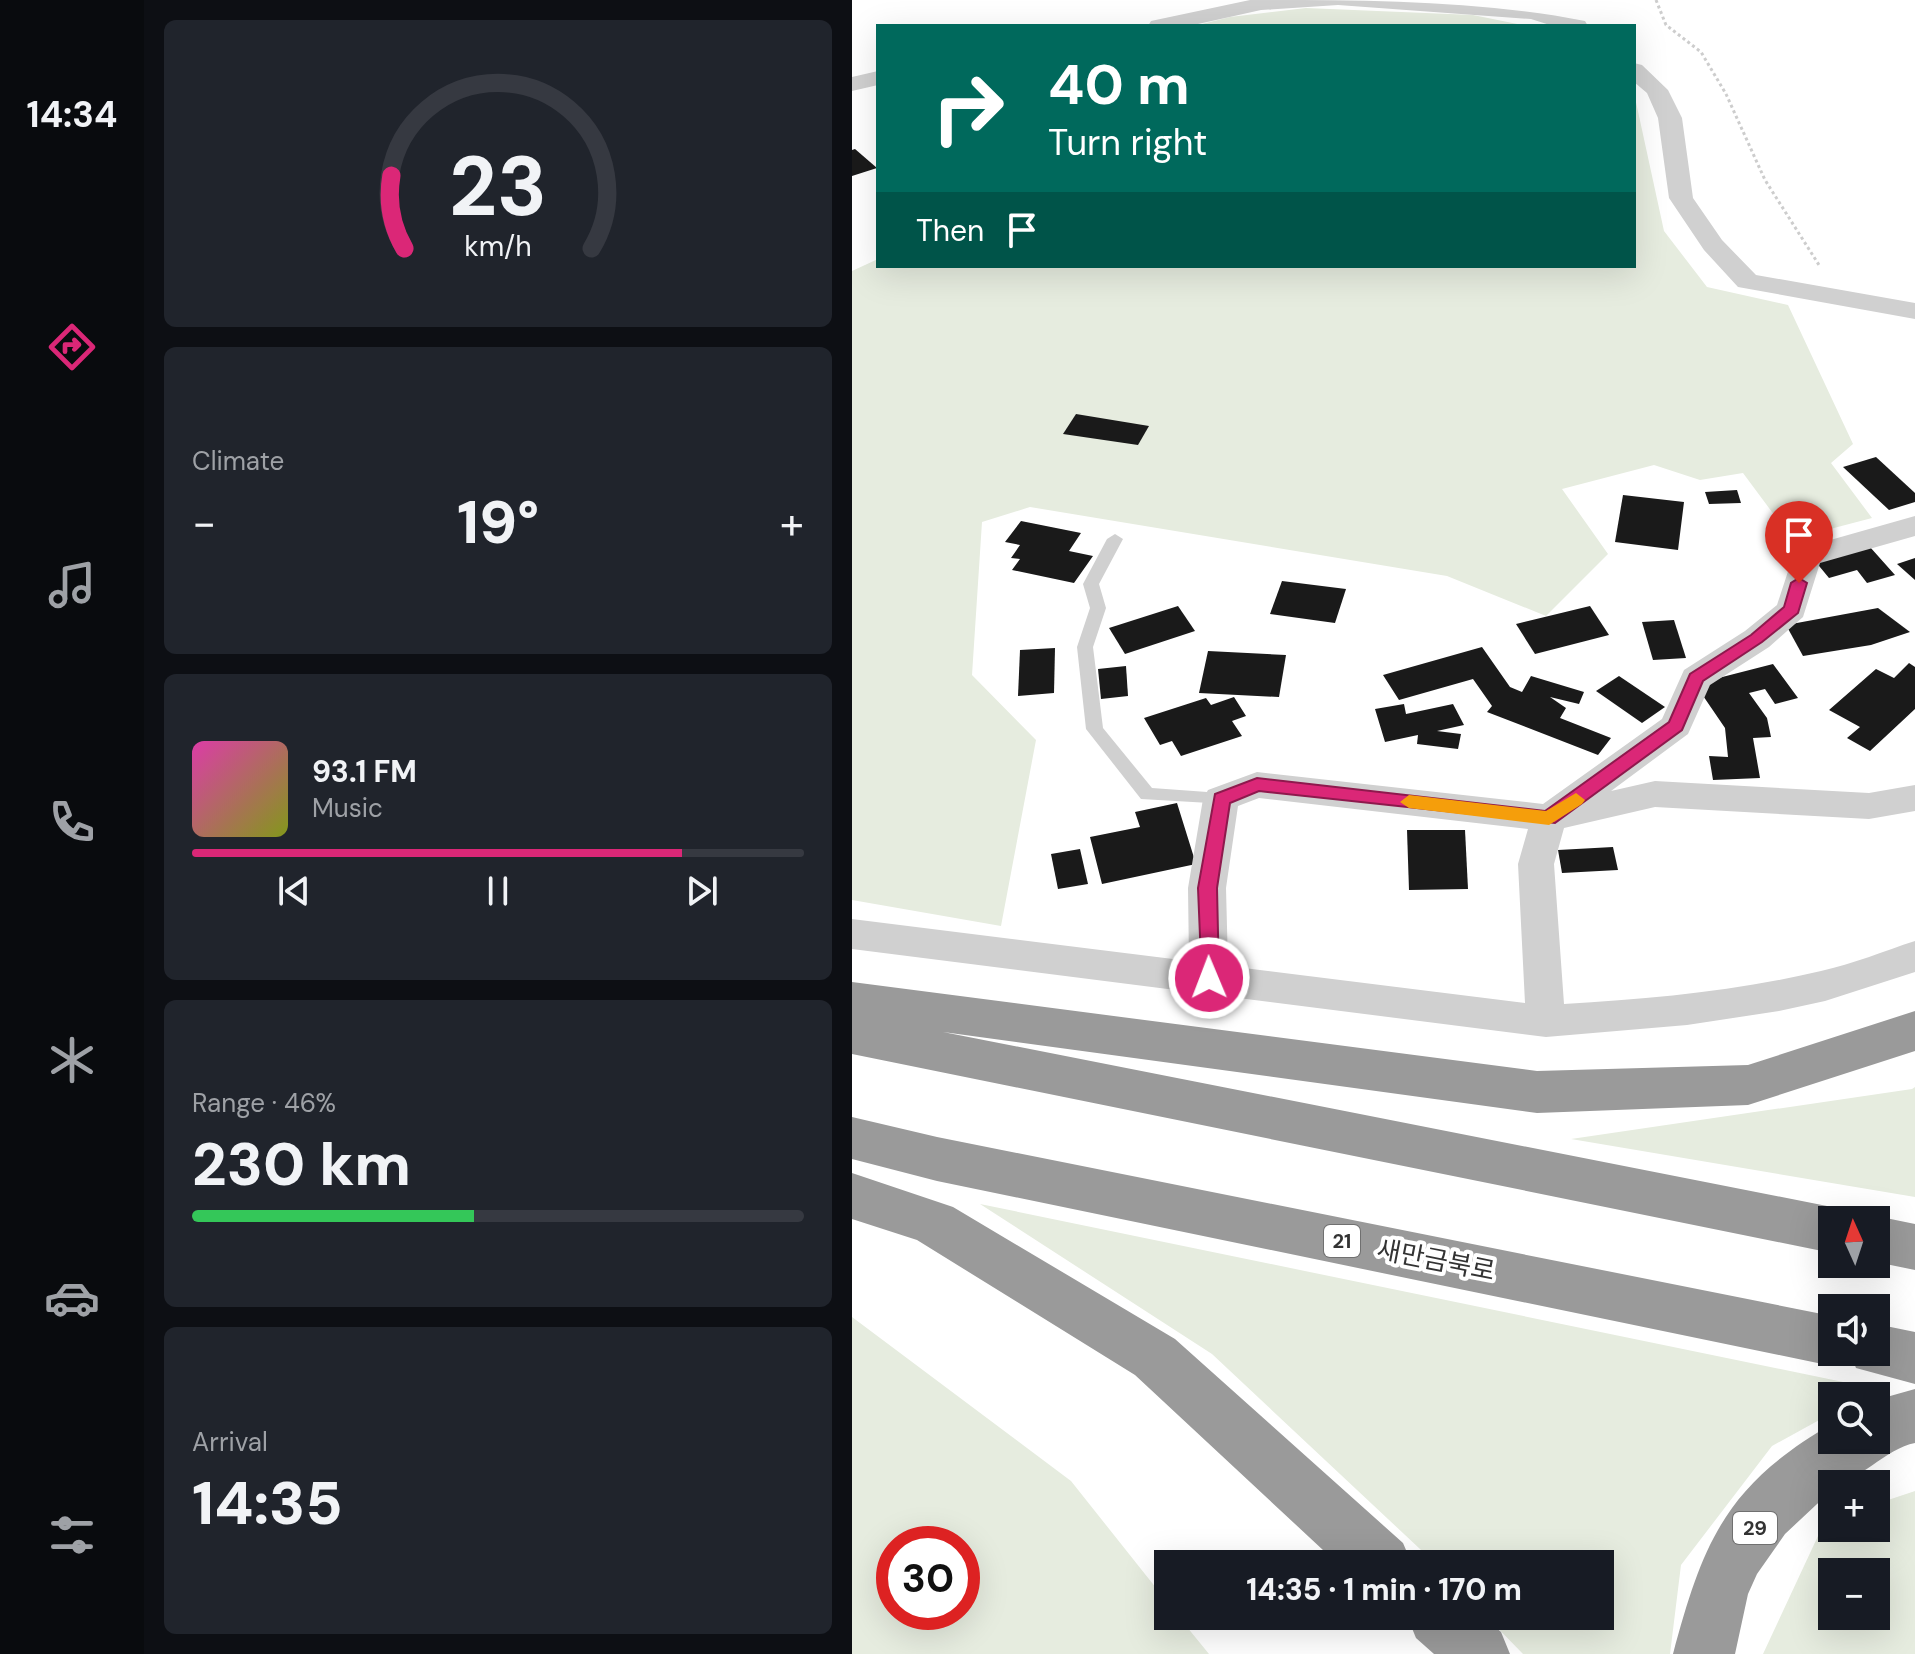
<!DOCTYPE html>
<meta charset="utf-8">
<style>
body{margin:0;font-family:"DM Sans","Noto Sans KR",sans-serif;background:#20242c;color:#f1f3f6;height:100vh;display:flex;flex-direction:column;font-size:30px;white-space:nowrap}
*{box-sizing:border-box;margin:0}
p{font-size:26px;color:#9ea1a6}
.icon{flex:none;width:44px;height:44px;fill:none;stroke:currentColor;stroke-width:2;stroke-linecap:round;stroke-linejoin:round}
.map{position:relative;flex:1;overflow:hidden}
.details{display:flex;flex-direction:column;gap:20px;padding:20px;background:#0d0f14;width:708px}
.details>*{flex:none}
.guide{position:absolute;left:24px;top:24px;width:760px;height:244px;border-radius:0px;box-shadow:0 8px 32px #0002;background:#00695c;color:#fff;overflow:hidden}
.needle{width:52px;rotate:357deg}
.fabs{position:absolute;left:966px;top:1206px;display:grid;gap:16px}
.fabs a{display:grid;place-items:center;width:72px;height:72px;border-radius:0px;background:#171b24;box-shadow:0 8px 32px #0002;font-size:40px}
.speed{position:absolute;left:24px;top:1526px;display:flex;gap:16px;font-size:40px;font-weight:700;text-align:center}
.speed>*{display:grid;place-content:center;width:104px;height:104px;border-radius:50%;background:#171b24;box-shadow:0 8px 32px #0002;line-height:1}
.speed .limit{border:12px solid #d22;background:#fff;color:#111}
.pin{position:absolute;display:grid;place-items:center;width:68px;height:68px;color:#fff;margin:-82px -34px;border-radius:50% 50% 50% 0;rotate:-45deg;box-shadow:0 0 8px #0007}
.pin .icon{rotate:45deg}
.me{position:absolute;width:88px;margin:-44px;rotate:359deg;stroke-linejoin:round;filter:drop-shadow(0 0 6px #0008)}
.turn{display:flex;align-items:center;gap:28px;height:168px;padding:0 40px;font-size:36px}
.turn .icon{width:104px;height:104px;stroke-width:2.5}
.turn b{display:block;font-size:56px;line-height:68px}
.then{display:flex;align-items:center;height:76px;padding:0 40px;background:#0003;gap:16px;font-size:30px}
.big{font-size:60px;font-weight:800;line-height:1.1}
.details .tile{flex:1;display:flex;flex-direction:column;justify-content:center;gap:12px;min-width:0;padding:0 28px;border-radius:12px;background:#20242c}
.details .dial{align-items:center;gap:0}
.dial svg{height:208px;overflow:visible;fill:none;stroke:#363941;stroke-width:7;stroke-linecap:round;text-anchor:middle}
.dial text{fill:#f1f3f6;stroke:none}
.song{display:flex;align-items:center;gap:24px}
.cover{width:96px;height:96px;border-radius:12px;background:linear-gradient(135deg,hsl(320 70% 55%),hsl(70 70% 35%))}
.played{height:8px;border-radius:4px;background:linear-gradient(90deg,#db2777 80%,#363941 80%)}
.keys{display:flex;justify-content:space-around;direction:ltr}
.heat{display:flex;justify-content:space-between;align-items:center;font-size:44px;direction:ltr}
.charge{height:12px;border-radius:6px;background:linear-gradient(90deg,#34c759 46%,#363941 0)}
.trip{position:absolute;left:302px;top:1550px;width:460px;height:80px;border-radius:0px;background:#171b24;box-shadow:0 8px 32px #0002;font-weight:800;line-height:80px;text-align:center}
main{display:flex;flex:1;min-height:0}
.menu{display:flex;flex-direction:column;width:144px;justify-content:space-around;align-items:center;background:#090b0e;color:#9ea1a6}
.menu .icon{width:56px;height:56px}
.menu .current{color:#db2777}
.menu b{font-size:36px;color:#f1f3f6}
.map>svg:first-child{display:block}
.green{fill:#e6ecdf;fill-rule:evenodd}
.building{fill:#1a1a1a}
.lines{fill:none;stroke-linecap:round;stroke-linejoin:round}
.path{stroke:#cdcdcd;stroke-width:3;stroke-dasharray:3 3;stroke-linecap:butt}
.lane{fill:#d0d0d0;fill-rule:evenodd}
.street{fill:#d0d0d0;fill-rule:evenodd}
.highway{fill:#9a9a9a;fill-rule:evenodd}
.route{fill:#db2777;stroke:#8e194d;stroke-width:2}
.slow{fill:#f59e0b}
.labels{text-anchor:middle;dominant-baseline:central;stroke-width:8;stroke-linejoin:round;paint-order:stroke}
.shield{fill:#fff;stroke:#707070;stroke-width:2}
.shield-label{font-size:20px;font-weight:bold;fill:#333}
.near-street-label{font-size:26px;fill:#333;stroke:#fff}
</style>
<main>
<nav class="menu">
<b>14:34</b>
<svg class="icon current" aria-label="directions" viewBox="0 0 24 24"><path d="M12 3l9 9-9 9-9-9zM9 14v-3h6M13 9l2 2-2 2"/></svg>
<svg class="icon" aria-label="music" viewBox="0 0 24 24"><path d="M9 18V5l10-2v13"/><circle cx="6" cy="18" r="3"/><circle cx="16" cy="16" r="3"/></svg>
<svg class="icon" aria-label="phone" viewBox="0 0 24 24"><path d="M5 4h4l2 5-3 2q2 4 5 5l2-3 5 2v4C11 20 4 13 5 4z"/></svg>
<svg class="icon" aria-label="climate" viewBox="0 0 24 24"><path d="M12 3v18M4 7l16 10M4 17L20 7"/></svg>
<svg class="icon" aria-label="car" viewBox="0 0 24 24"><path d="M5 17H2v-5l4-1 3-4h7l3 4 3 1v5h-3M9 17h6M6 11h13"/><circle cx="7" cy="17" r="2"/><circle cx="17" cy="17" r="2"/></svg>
<svg class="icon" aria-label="filters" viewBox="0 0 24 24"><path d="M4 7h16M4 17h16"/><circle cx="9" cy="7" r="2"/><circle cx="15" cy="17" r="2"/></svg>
</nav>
<section class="details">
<div class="tile dial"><svg viewBox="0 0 100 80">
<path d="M14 69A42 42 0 1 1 86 69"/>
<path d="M14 69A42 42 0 0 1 9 41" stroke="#db2777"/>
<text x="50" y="56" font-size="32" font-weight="700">23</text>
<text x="50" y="72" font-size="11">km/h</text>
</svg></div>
<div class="tile"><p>Climate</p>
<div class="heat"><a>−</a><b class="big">19°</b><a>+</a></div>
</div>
<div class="tile">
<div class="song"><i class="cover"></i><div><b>93.1 FM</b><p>Music</p></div></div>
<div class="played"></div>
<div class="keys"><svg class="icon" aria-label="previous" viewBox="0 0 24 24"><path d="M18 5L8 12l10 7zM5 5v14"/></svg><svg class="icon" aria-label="pause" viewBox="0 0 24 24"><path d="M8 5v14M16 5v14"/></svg><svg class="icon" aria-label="next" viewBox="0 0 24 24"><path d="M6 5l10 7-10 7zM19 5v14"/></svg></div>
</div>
<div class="tile"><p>Range · 46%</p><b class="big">230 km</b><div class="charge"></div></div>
<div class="tile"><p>Arrival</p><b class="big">14:35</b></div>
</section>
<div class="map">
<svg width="1063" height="1654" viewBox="0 0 1063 1654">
<rect width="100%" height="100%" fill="#fff"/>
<!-- green -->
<g class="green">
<path d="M454 8 621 15 675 26H342L378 17Z"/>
<path d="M782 93 812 231 855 287 936 305 1001 444 979 463 1020 518 940 539 891 473 848 480 802 465 710 489 756 554 694 616 595 576 178 507 130 522 120 675 184 740 149 926 0 900V271L26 259V266H782Z"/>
<path d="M1063 1087V1197L719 1139 1060 1089Z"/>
<path d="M128 1204 1025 1389 1011 1396H980V1413L920 1446 829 1565 818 1654H671L634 1616H748V1564H584L360 1354Z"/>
<path d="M0 1317 219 1481 316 1603V1616H326L357 1654H0ZM110 1544V1612H42V1544Z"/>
<path d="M1063 1491V1654H911L973 1521 980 1519V1528H1024V1504ZM980 1572H1024V1616H980Z"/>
</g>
<!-- building -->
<g class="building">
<path d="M3 149 25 168 0 176V150Z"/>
<path d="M224 414 297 426 286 445 211 434Z"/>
<path d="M1024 457 1063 493V502L1037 510 991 467Z"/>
<path d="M885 490 889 503 857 504 853 492Z"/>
<path d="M771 495 832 502 826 550 763 542Z"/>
<path d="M169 521 229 533 217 551 241 556 222 583 160 570 168 559 159 558 168 545 153 542Z"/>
<path d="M1018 547 1043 575 1015 583 1005 570 977 578 963 561Z"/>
<path d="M1063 558V580L1045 564Z"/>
<path d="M430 581 494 589 483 623 418 614Z"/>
<path d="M326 606 343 631 273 654 257 628Z"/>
<path d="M738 606 757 635 683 654 664 624Z"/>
<path d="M1026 608 1058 632 1019 645 951 656 934 625Z"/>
<path d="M822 620 834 658 801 660 790 622Z"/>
<path d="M630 647 658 687 670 692 679 676 732 692 727 704 698 697 714 708 708 718 759 738 746 755 635 712 640 706 621 679 547 700 531 675Z"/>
<path d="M203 648 202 693 166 696 168 650Z"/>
<path d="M356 651 434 655 427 697 347 693Z"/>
<path d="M1057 663 1063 667V709L1018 751 995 738 1008 727 977 710 1024 669 1042 678Z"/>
<path d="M921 664 946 698 923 704 913 689 897 693 915 718 919 737 901 738 908 778 861 780 857 756 876 757 873 728 843 684Z"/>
<path d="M274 666 276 696 249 699 246 669Z"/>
<path d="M767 676 813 707 790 723 744 691Z"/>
<path d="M382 697 394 716 380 721 390 736 329 756 320 741 308 745 292 718 354 698 359 705Z"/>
<path d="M552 704 554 714 601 704 612 725 585 731 609 734 606 749 565 744 566 735 533 742 523 709Z"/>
<path d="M325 803 344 864 250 884 238 837 288 827 283 812Z"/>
<path d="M555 830H613L616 889 557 890Z"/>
<path d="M761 847 766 870 710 873 706 850Z"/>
<path d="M228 849 236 884 206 889 199 854Z"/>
</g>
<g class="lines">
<!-- path -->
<path class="path" d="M804 0 814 25 849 52 874 94 913 180 967 265"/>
<!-- lane -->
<path class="lane" d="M263 534 271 539 247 584 254 608 241 647 251 728 300 788 369 793 378 799 375 804 289 799 234 729 225 647 238 608 231 584 255 539Z"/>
<!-- street -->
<g class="street">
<path d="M398 0C509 0 625 0 733 21L736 26H701L679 19 486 5 409 10 337 26H296L299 21Z"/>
<path d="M782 63 790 65 816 90 830 118 841 198 870 240 904 275 1063 303V319L886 287 852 250 817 198 806 118 795 93 782 82Z"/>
<path d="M26 71V85L0 91V77Z"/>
<path d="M1063 516V536L968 563 951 617 917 647 858 685 836 734 759 791 803 781 1017 793 1063 785V811L1017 819 803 807 712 828 702 864 712 1004C799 999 885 991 969 971 1001 964 1032 951 1063 941V972L973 1001 927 1011 835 1025 694 1037 0 949V919L337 961 336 888 351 799 356 790 405 772 691 804 810 719 832 670 893 631 925 605 943 550ZM407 798 676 829 666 864 673 1003 376 966 374 888 386 806Z"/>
</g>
<!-- highway -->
<g class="highway">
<path d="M0 982 685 1071 896 1065 1063 1011V1051L896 1105 685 1113 91 1032 980 1207 999 1214 1002 1220H980V1253L0 1054Z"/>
<path d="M0 1117 85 1137 980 1316V1352H1024V1324L1063 1332V1384L1004 1368 1000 1358 980 1366 85 1181 0 1159Z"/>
<path d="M0 1173 101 1207 323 1339 551 1543 560 1564H486L283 1375 65 1240 0 1219Z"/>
<path d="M1024 1216 1063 1224V1270L1024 1262V1220H1012Z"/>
<path d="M1063 1389V1443C1034 1448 1005 1484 980 1484V1490L933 1534 905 1574 896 1594 883 1654H821C851 1542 874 1485 980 1424V1440H1024V1400Z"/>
<path d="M555 1616H631L649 1632 658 1654H582L564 1638Z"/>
</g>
</g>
<!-- route -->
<path class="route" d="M947 578 955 583 946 613 910 642 851 681 830 730 703 823 407 791 378 803 365 888 367 978 357 986 350 984 346 888 363 794 405 778 693 811 817 722 838 674 899 635 932 607 939 583Z"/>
<!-- slow -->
<path class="slow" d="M724 793 733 800 730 804 697 825 557 808 548 802 557 795 694 811Z"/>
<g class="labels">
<!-- shield labels -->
<g class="shield">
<rect x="472" y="1225" width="36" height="32" rx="6"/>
<rect x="881" y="1512" width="44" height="32" rx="6"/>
</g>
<g class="shield-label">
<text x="490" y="1241">21</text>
<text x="903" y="1528">29</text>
</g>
<!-- near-street labels -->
<g class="near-street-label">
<text transform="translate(584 1260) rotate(11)">새만금북로</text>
</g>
</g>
</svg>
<div class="fabs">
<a><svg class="needle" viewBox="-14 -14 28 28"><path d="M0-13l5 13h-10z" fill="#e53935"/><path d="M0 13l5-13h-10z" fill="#9ea1a6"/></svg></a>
<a><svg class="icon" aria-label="sound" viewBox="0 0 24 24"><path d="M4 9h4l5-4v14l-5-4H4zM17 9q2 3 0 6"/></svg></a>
<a><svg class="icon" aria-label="search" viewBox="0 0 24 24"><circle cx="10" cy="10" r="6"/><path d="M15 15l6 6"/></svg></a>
<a>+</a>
<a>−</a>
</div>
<div class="speed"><div class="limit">30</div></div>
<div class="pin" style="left:947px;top:583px;background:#d93025"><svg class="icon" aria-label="arrive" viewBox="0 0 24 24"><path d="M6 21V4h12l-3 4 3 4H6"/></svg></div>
<svg class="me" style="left:357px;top:978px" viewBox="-20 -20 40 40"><circle r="17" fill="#db2777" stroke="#fff" stroke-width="3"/><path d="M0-11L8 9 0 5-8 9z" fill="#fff"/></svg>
<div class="trip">14:35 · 1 min · 170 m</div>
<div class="guide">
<div class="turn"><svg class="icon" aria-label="right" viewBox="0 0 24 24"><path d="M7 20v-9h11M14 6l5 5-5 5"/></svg><div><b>40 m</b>Turn right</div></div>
<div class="then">Then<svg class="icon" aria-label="arrive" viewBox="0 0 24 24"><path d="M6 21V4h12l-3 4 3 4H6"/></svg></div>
</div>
</div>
</main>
